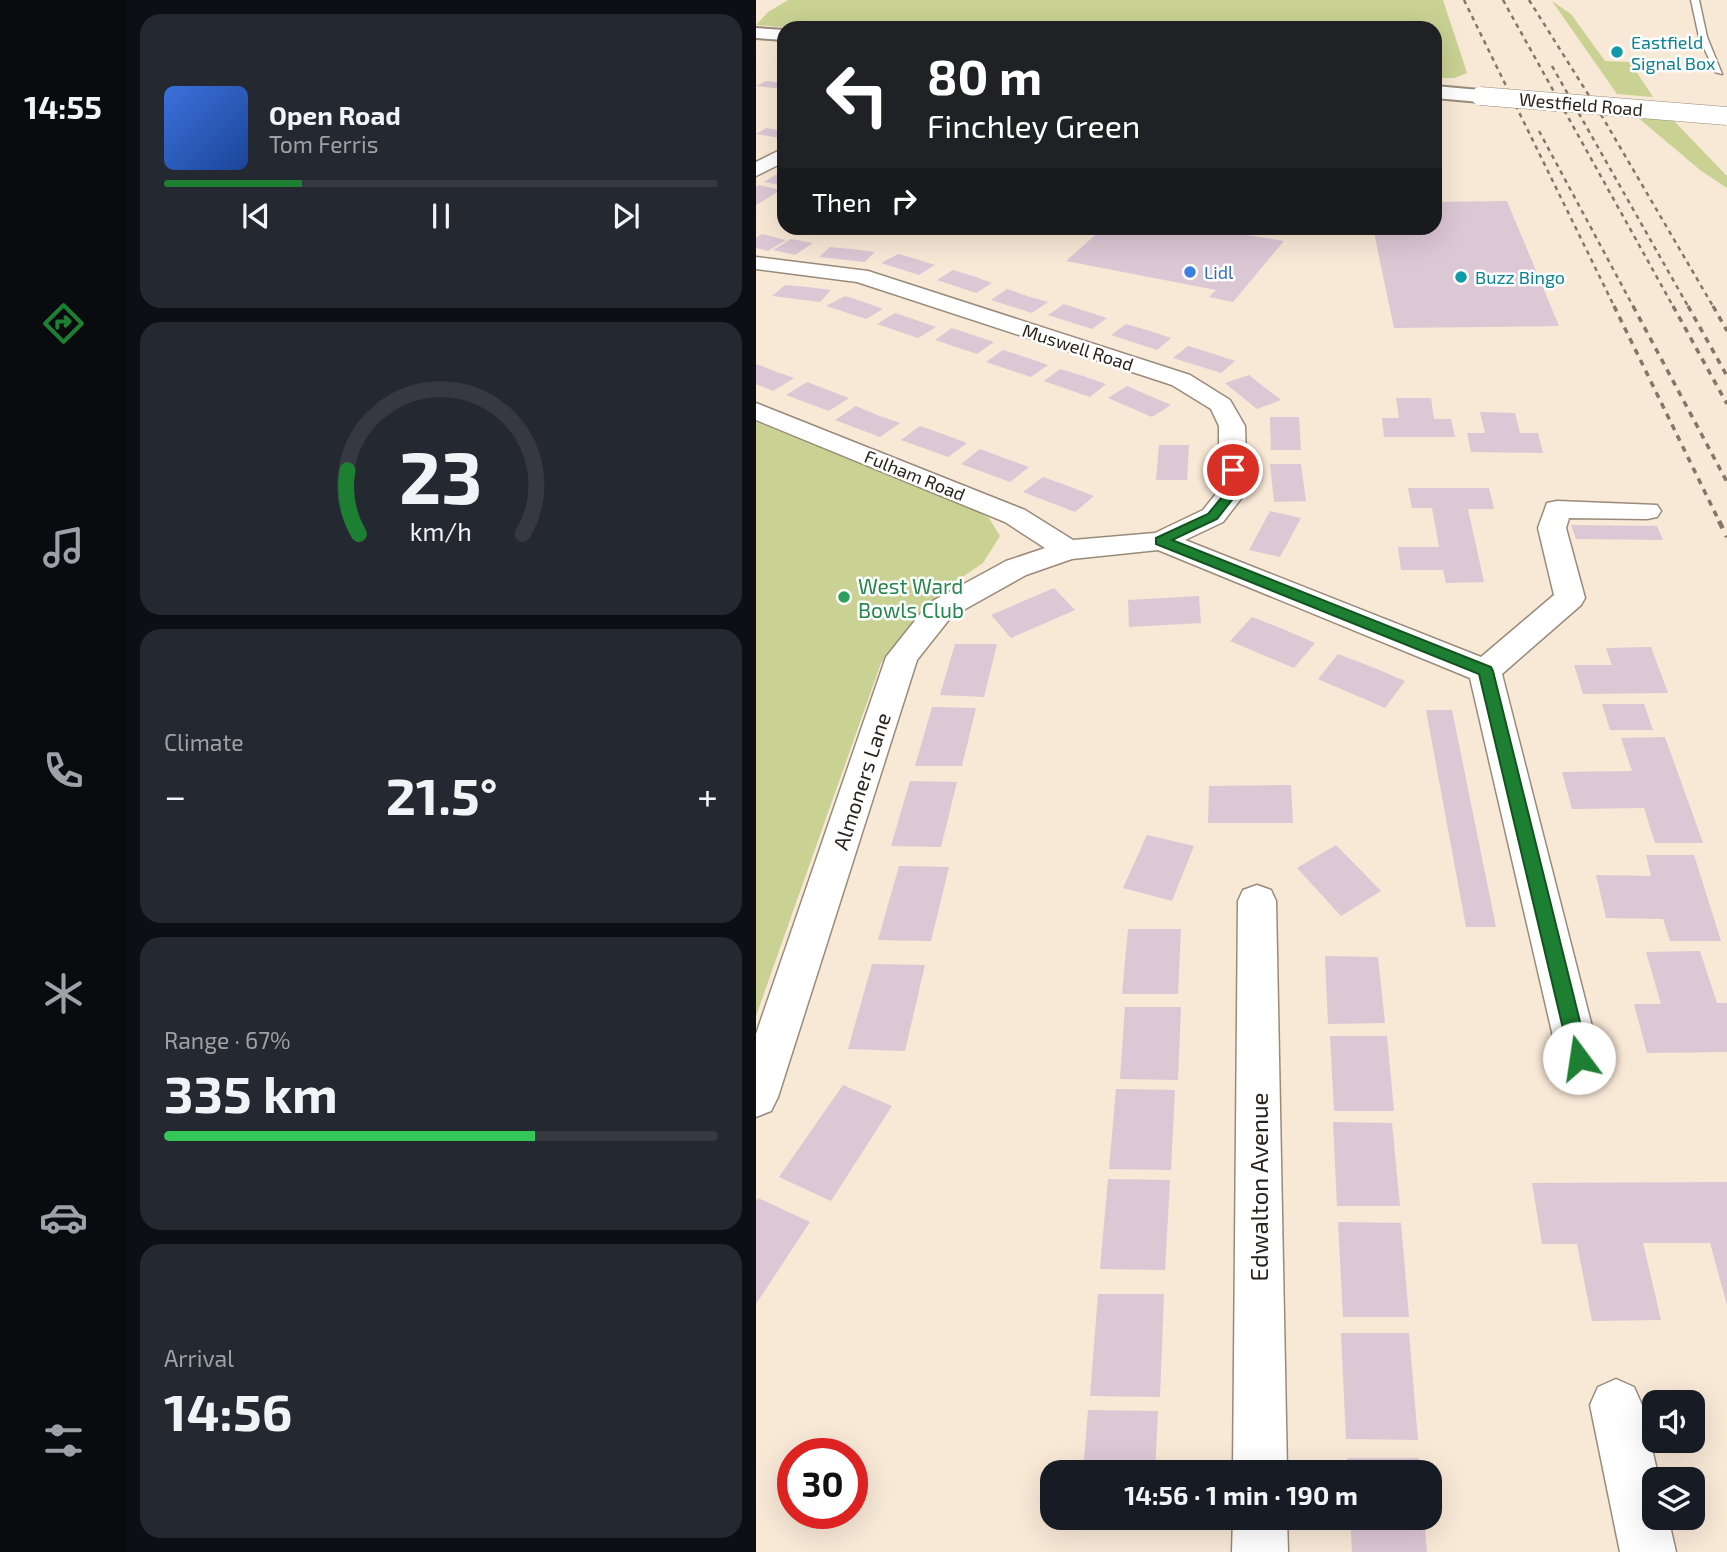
<!DOCTYPE html>
<meta charset="utf-8">
<style>
body{margin:0;font-family:"Exo 2",sans-serif;background:#242831;color:#f1f3f6;height:100vh;display:flex;flex-direction:column;font-size:26px;white-space:nowrap}
*{box-sizing:border-box;margin:0}
p{font-size:23px;color:#9ea1a6}
.icon{flex:none;width:38px;height:38px;fill:none;stroke:currentColor;stroke-width:2;stroke-linecap:round;stroke-linejoin:round}
.map{position:relative;flex:1;overflow:hidden}
.details{display:flex;flex-direction:column;gap:14px;padding:14px;background:#0d0f14;width:630px}
.details>*{flex:none}
.hud{position:absolute;left:21px;top:21px;width:665px;height:214px;border-radius:21px;box-shadow:0 7px 28px #0002;background:#202124;color:#fff;overflow:hidden}
.tools{position:absolute;left:886px;top:1390px;display:grid;gap:14px}
.tools a{display:grid;place-items:center;width:63px;height:63px;border-radius:14px;background:#171b24;box-shadow:0 7px 28px #0002;font-size:35px}
.speed{position:absolute;left:21px;top:1438px;display:flex;gap:14px;font-size:35px;font-weight:700;text-align:center}
.speed>*{display:grid;place-content:center;width:91px;height:91px;border-radius:50%;background:#171b24;box-shadow:0 7px 28px #0002;line-height:1}
.speed .limit{border:10px solid #d22;background:#fff;color:#111}
.pin{position:absolute;display:grid;place-items:center;width:60px;height:60px;color:#fff;margin:-30px;border:4px solid #fff;border-radius:50%;box-shadow:0 2px 7px #0007}
.me{position:absolute;width:77px;margin:-38px;rotate:346deg;stroke-linejoin:round;filter:drop-shadow(0 0 5px #0008)}
.turn{display:flex;align-items:center;gap:24px;height:147px;padding:0 35px;font-size:32px}
.turn .icon{width:91px;height:91px;stroke-width:2.5}
.turn b{display:block;font-size:49px;line-height:60px}
.then{display:flex;align-items:center;height:66px;padding:0 35px;background:#0003;gap:14px;font-size:26px}
.big{font-size:52px;font-weight:700;line-height:1.1}
.details .tile{flex:1;display:flex;flex-direction:column;justify-content:center;gap:10px;min-width:0;padding:0 24px;border-radius:21px;background:#242831}
.details .dial{align-items:center;gap:0}
.dial svg{height:182px;overflow:visible;fill:none;stroke:#363941;stroke-width:7;stroke-linecap:round;text-anchor:middle}
.dial text{fill:#f1f3f6;stroke:none}
.song{display:flex;align-items:center;gap:21px}
.cover{width:84px;height:84px;border-radius:10px;background:linear-gradient(135deg,hsl(220 70% 55%),hsl(220 70% 35%))}
.played{height:7px;border-radius:4px;background:linear-gradient(90deg,#1d7f31 25%,#363941 25%)}
.keys{display:flex;justify-content:space-around;direction:ltr}
.heat{display:flex;justify-content:space-between;align-items:center;font-size:38px;direction:ltr}
.charge{height:10px;border-radius:5px;background:linear-gradient(90deg,#34c759 67%,#363941 0)}
.trip{position:absolute;left:284px;top:1460px;width:402px;height:70px;border-radius:21px;background:#171b24;box-shadow:0 7px 28px #0002;font-weight:700;line-height:70px;text-align:center}
main{display:flex;flex:1;min-height:0}
.tab-bar{display:flex;flex-direction:column;width:126px;justify-content:space-around;align-items:center;background:#090b0e;color:#9ea1a6}
.tab-bar .icon{width:49px;height:49px}
.tab-bar .current{color:#1d7f31}
.tab-bar b{font-size:32px;color:#f1f3f6}
.map>svg:first-child{display:block}
.green{fill:#c9d293}
.building{fill:#dcc7d4}
.lines{fill:none;stroke-linecap:round;stroke-linejoin:round}
.service-casing{stroke:#998b7a;stroke-width:3}
.minor-casing{stroke:#998b7a;stroke-width:3}
.tertiary-casing{stroke:#998b7a;stroke-width:4}
.service{fill:#fff;fill-rule:evenodd}
.minor{fill:#fff;fill-rule:evenodd}
.tertiary{fill:#fff;fill-rule:evenodd}
.rail-far2{stroke:#81776b;stroke-width:2.5;stroke-dasharray:4.5 4.5;stroke-linecap:butt}
.rail-far1{stroke:#81776b;stroke-width:3.5;stroke-dasharray:6 6;stroke-linecap:butt}
.rail{stroke:#81776b;stroke-width:4.5;stroke-dasharray:8 8;stroke-linecap:butt}
.tertiary-bridge-casing{stroke:#998b7a;stroke-width:19;stroke-linecap:butt}
.tertiary-bridge{stroke:#fff;stroke-width:18}
.route{fill:#1d7f31;stroke:#135320;stroke-width:2}
.culture-dot{fill:#0f9aa8;stroke:#fff;stroke-width:2.5}
.shop-dot{fill:#3f7fe0;stroke:#fff;stroke-width:2.5}
.leisure-dot{fill:#2e9e5b;stroke:#fff;stroke-width:2.5}
.labels{text-anchor:middle;dominant-baseline:central;stroke-width:5;stroke-linejoin:round;paint-order:stroke}
.far-culture-label{font-size:18px;fill:#0d838f;stroke:#fff;text-anchor:start}
.far-street-label{font-size:18px;fill:#29231c;stroke:#fff}
.far-shop-label{font-size:18px;fill:#366cbe;stroke:#fff;text-anchor:start}
.leisure-label{font-size:21px;fill:#27864d;stroke:#fff;text-anchor:start}
.street-label{font-size:21px;fill:#29231c;stroke:#fff}
.near-street-label{font-size:24px;fill:#29231c;stroke:#fff}
</style>
<main>
<nav class="tab-bar">
<b>14:55</b>
<svg class="icon current" aria-label="directions" viewBox="0 0 24 24"><path d="M12 3l9 9-9 9-9-9zM9 14v-3h6M13 9l2 2-2 2"/></svg>
<svg class="icon" aria-label="music" viewBox="0 0 24 24"><path d="M9 18V5l10-2v13"/><circle cx="6" cy="18" r="3"/><circle cx="16" cy="16" r="3"/></svg>
<svg class="icon" aria-label="phone" viewBox="0 0 24 24"><path d="M5 4h4l2 5-3 2q2 4 5 5l2-3 5 2v4C11 20 4 13 5 4z"/></svg>
<svg class="icon" aria-label="climate" viewBox="0 0 24 24"><path d="M12 3v18M4 7l16 10M4 17L20 7"/></svg>
<svg class="icon" aria-label="car" viewBox="0 0 24 24"><path d="M5 17H2v-5l4-1 3-4h7l3 4 3 1v5h-3M9 17h6M6 11h13"/><circle cx="7" cy="17" r="2"/><circle cx="17" cy="17" r="2"/></svg>
<svg class="icon" aria-label="filters" viewBox="0 0 24 24"><path d="M4 7h16M4 17h16"/><circle cx="9" cy="7" r="2"/><circle cx="15" cy="17" r="2"/></svg>
</nav>
<section class="details">
<div class="tile">
<div class="song"><i class="cover"></i><div><b>Open Road</b><p>Tom Ferris</p></div></div>
<div class="played"></div>
<div class="keys"><svg class="icon" aria-label="previous" viewBox="0 0 24 24"><path d="M18 5L8 12l10 7zM5 5v14"/></svg><svg class="icon" aria-label="pause" viewBox="0 0 24 24"><path d="M8 5v14M16 5v14"/></svg><svg class="icon" aria-label="next" viewBox="0 0 24 24"><path d="M6 5l10 7-10 7zM19 5v14"/></svg></div>
</div>
<div class="tile dial"><svg viewBox="0 0 100 80">
<path d="M14 69A42 42 0 1 1 86 69"/>
<path d="M14 69A42 42 0 0 1 9 41" stroke="#1d7f31"/>
<text x="50" y="56" font-size="32" font-weight="700">23</text>
<text x="50" y="72" font-size="11">km/h</text>
</svg></div>
<div class="tile"><p>Climate</p>
<div class="heat"><a>−</a><b class="big">21.5°</b><a>+</a></div>
</div>
<div class="tile"><p>Range · 67%</p><b class="big">335 km</b><div class="charge"></div></div>
<div class="tile"><p>Arrival</p><b class="big">14:56</b></div>
</section>
<div class="map">
<svg width="971" height="1552" viewBox="0 0 971 1552">
<rect width="100%" height="100%" fill="#f8e8d6"/>
<!-- green -->
<g class="green">
<path d="M32 0H687L711 73 698 78H679V28H37L0 25 12 12Z"/>
<path d="M796 1 815 14 849 61 874 62 897 97 861 94Z"/>
<path d="M880 116 917 120 971 176V188L944 170Z"/>
<path d="M0 422 213 506 233 518 244 536 227 563 196 584 175 604 125 663 0 1016Z"/>
</g>
<!-- building -->
<g class="building">
<path d="M10 81 28 83V89L0 86Z"/>
<path d="M10 128 28 131V136L24 138 0 134Z"/>
<path d="M21 174 28 176V186L8 182Z"/>
<path d="M3 185 25 190 0 205V187Z"/>
<path d="M751 201 803 326 638 328 617 228H679V202Z"/>
<path d="M347 228H449L528 241 477 302 453 297 460 290 310 261Z"/>
<path d="M6 234 30 240 12 251 0 248V238Z"/>
<path d="M35 239 57 243 39 255 17 250Z"/>
<path d="M74 247 96 249 119 252 109 262 63 257Z"/>
<path d="M142 254 160 259 179 265 163 275 125 263Z"/>
<path d="M197 270 217 276 236 283 220 293 181 280Z"/>
<path d="M29 285 52 287 75 290 64 302 16 296Z"/>
<path d="M251 289 271 296 292 302 276 313 235 300Z"/>
<path d="M89 296 108 302 127 309 110 319 70 306Z"/>
<path d="M308 304 329 311 351 318 336 329 292 315Z"/>
<path d="M139 313 160 320 180 327 162 338 121 324Z"/>
<path d="M370 324 394 331 415 338 401 350 355 335Z"/>
<path d="M196 328 238 342 221 354 179 340Z"/>
<path d="M432 346 455 353 479 361 465 373 417 358Z"/>
<path d="M247 350 269 357 292 365 275 377 230 362Z"/>
<path d="M0 364 18 371 38 378 17 391 0 384Z"/>
<path d="M304 369 327 376 350 384 334 397 288 381Z"/>
<path d="M493 375 508 387 525 400 501 409 469 383Z"/>
<path d="M51 382 93 398 73 411 30 395Z"/>
<path d="M371 386 394 396 415 405 396 417 352 398Z"/>
<path d="M640 398H675L678 419H695L699 437H628L626 418H643Z"/>
<path d="M100 406 121 415 144 423 124 437 79 420Z"/>
<path d="M724 412 759 413 764 433H782L787 453 715 452 711 433H729Z"/>
<path d="M514 417H543L545 450H515Z"/>
<path d="M164 426 187 434 211 443 192 457 145 440Z"/>
<path d="M403 445H433L431 480H400Z"/>
<path d="M224 449 248 458 273 467 254 482 205 464Z"/>
<path d="M514 464H545L550 501 518 502Z"/>
<path d="M287 477 312 486 338 496 319 512 267 492Z"/>
<path d="M652 488H733L738 509H712L728 582 690 583 687 570H645L642 547H683L676 508H656Z"/>
<path d="M514 511 545 518 524 557 493 550Z"/>
<path d="M815 525 901 526 907 540 820 539Z"/>
<path d="M298 588 319 610 255 638 235 615Z"/>
<path d="M443 596 445 623 373 627 372 600Z"/>
<path d="M496 617 527 629 559 643 538 668 474 641Z"/>
<path d="M199 644H241L228 697 184 695Z"/>
<path d="M895 647 912 693 827 694 818 665H856L850 648Z"/>
<path d="M582 654 616 667 649 681 629 708 562 679Z"/>
<path d="M846 704H888L897 730H854Z"/>
<path d="M176 707 220 708 206 766H159Z"/>
<path d="M670 710H696L740 927H710Z"/>
<path d="M909 737 947 843H899L888 808 816 809 806 772 876 771 865 738Z"/>
<path d="M154 781 201 782 185 847 135 846Z"/>
<path d="M535 785 537 823H452L453 786Z"/>
<path d="M391 835 438 846 416 901 367 888Z"/>
<path d="M580 845 625 891 585 916 541 868Z"/>
<path d="M890 855H938L965 941H914L907 919 850 918 840 875 895 876Z"/>
<path d="M143 866 193 867 175 941 122 940Z"/>
<path d="M372 929H425L422 994H366Z"/>
<path d="M944 951 961 1003H971V1052L891 1053 878 1004H905L890 952Z"/>
<path d="M569 956 622 957 629 1023 572 1024Z"/>
<path d="M116 964 169 965 149 1051 92 1049Z"/>
<path d="M369 1007H425L422 1080 364 1079Z"/>
<path d="M574 1036H631L638 1111H578Z"/>
<path d="M87 1085 136 1106 75 1201 23 1177Z"/>
<path d="M360 1089 419 1090 415 1170 353 1169Z"/>
<path d="M577 1122 636 1123 644 1206H581Z"/>
<path d="M352 1179 414 1180 409 1270 344 1269Z"/>
<path d="M971 1182V1305L954 1243H887L905 1320 836 1321 821 1244H786L776 1183Z"/>
<path d="M2 1198 54 1222 0 1304V1201Z"/>
<path d="M582 1222 645 1223 653 1317H587Z"/>
<path d="M342 1294H408L404 1397 334 1396Z"/>
<path d="M585 1333H653L662 1440 590 1439Z"/>
<path d="M332 1410 402 1411 399 1472H327Z"/>
<path d="M591 1458H663L664 1472H592Z"/>
<rect x="323" y="1517" width="74" height="10"/>
<path d="M594 1517H668L671 1552H596Z"/>
</g>
<g class="lines">
<!-- service casing -->
<g class="service-casing">
<path id="service" d="M935 0H943L951 37 966 74 959 72 943 37Z"/>
</g>
<!-- minor casing -->
<g class="minor-casing">
<g id="minor">
<path d="M28 148V162L0 176V162Z"/>
<path d="M0 257 112 271 434 375 474 400 489 426 491 491 467 522 429 540 725 657 798 595 782 528 791 503 801 501 901 505 905 511 901 517 891 519 813 518 810 528 829 598 825 605 746 674 844 1058 838 1072 823 1077 808 1072 802 1058 714 678 402 550 316 559 270 575 195 617 161 660 22 1097 15 1111 0 1117V1034L130 657 173 603 250 561 289 548 249 522 0 420V403L269 510 317 540 399 533 447 510 463 490V426L455 409 416 385 101 282 0 269Z"/>
<path d="M501 885 515 890 520 901 531 1472H477L482 901 487 890Z"/>
<path d="M860 1379 878 1387 886 1405 903 1479H898V1517H912L920 1552H864L834 1405 842 1387Z"/>
<path d="M477 1517H531L532 1552H476Z"/>
</g>
</g>
<!-- tertiary casing -->
<g class="tertiary-casing">
<g id="tertiary">
<path d="M0 28 28 30V40L0 38Z"/>
<path d="M679 86 724 90 733 96 724 102 679 98Z"/>
</g>
</g>
<!-- service -->
<use href="#service" class="service"/>
<!-- minor -->
<use href="#minor" class="minor"/>
<!-- tertiary -->
<use href="#tertiary" class="tertiary"/>
<!-- rail-far2 -->
<g class="rail-far2">
<path d="M708 0 859 308"/>
<path d="M747 0 918 308"/>
<path d="M773 0 847 118 958 308"/>
<path d="M796 66 933 308"/>
<path d="M783 131 878 308"/>
</g>
<!-- rail-far1 -->
<g class="rail-far1">
<path d="M858 306 964 523"/>
<path d="M877 306 971 482"/>
<path d="M917 306 971 404"/>
<path d="M932 306 971 376"/>
<path d="M957 306 971 331"/>
</g>
<!-- rail -->
<path class="rail" d="M963 521 971 537"/>
<!-- tertiary-bridge casing -->
<g class="tertiary-bridge-casing">
<path id="tertiary-bridge" d="M724 96 971 116"/>
</g>
<!-- tertiary-bridge -->
<use href="#tertiary-bridge" class="tertiary-bridge"/>
</g>
<!-- route -->
<path class="route" d="M477 466 483 470V491L461 519 416 540 735 667 737 671 833 1058 830 1064 823 1067 816 1064 814 1058 723 674 400 544V538L452 514 471 491V470Z"/>
<!-- markers -->
<g class="culture-dot">
<circle cx="861" cy="52" r="7"/>
<circle cx="705" cy="277" r="7"/>
</g>
<circle class="shop-dot" cx="434" cy="272" r="7"/>
<circle class="leisure-dot" cx="88" cy="597" r="7"/>
<g class="labels">
<!-- far-culture labels -->
<g class="far-culture-label">
<text x="875" y="42">Eastfield<tspan x="875" dy="21">Signal Box</tspan></text>
<text x="719" y="277">Buzz Bingo</text>
</g>
<!-- far-street labels -->
<g class="far-street-label">
<text transform="translate(825 104) rotate(5)">Westfield Road</text>
<text transform="translate(322 347) rotate(18)">Muswell Road</text>
<text transform="translate(159 475) rotate(22)">Fulham Road</text>
</g>
<!-- far-shop labels -->
<g class="far-shop-label">
<text x="448" y="272">Lidl</text>
</g>
<!-- leisure labels -->
<g class="leisure-label">
<text x="102" y="585">West Ward<tspan x="102" dy="24">Bowls Club</tspan></text>
</g>
<!-- street labels -->
<g class="street-label">
<text transform="translate(105 781) rotate(-72)">Almoners Lane</text>
</g>
<!-- near-street labels -->
<g class="near-street-label">
<text transform="translate(502 1187) rotate(-90)">Edwalton Avenue</text>
</g>
</g>
</svg>
<div class="tools">
<a><svg class="icon" aria-label="sound" viewBox="0 0 24 24"><path d="M4 9h4l5-4v14l-5-4H4zM17 9q2 3 0 6"/></svg></a>
<a><svg class="icon" aria-label="layers" viewBox="0 0 24 24"><path d="M12 4l9 5-9 5-9-5zM3 14l9 5 9-5"/></svg></a>
</div>
<div class="speed"><div class="limit">30</div></div>
<div class="pin" style="left:477px;top:470px;background:#d93025"><svg class="icon" aria-label="arrive" viewBox="0 0 24 24"><path d="M6 21V4h12l-3 4 3 4H6"/></svg></div>
<svg class="me" style="left:823px;top:1058px" viewBox="-20 -20 40 40"><circle r="19" fill="#fff"/><path d="M0-13L10 11 0 6-10 11z" fill="#1d7f31"/></svg>
<div class="trip">14:56 · 1 min · 190 m</div>
<div class="hud">
<div class="turn"><svg class="icon" aria-label="left" viewBox="0 0 24 24"><path d="M17 20v-9H6M10 6l-5 5 5 5"/></svg><div><b>80 m</b>Finchley Green</div></div>
<div class="then">Then<svg class="icon" aria-label="right" viewBox="0 0 24 24"><path d="M7 20v-9h11M14 6l5 5-5 5"/></svg></div>
</div>
</div>
</main>
